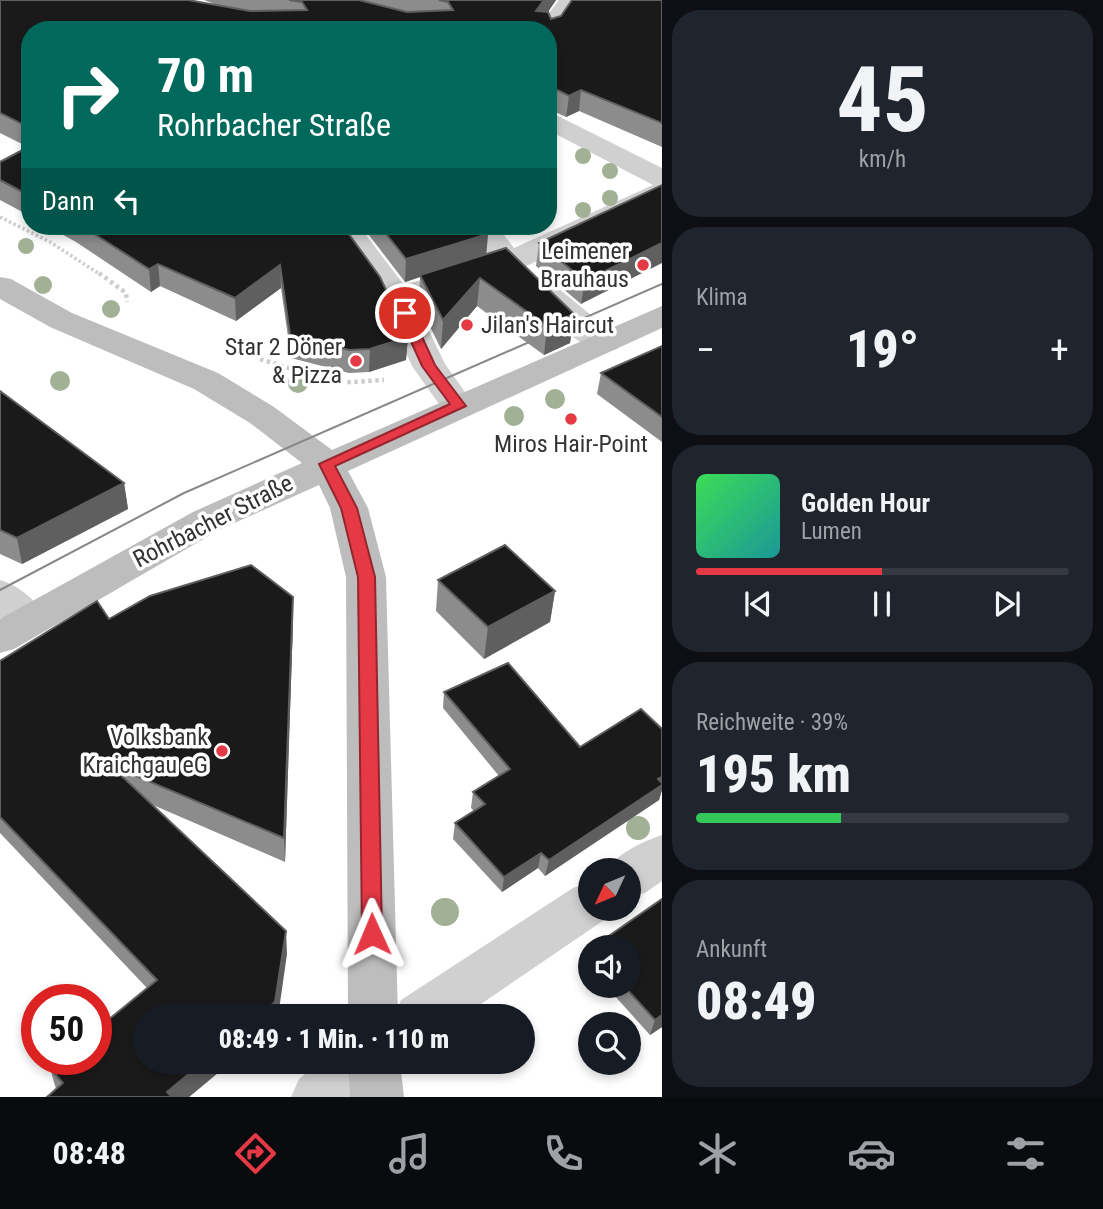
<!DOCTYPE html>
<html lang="de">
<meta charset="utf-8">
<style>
body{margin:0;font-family:"Roboto Condensed",sans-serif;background:#20242c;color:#f1f3f6;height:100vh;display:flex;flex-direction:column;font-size:26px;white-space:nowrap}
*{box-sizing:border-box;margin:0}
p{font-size:23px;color:#9ea1a6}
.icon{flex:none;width:38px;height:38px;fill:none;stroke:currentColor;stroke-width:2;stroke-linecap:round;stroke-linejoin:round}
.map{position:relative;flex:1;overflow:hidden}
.sheet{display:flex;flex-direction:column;gap:10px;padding:10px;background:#0d0f14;width:441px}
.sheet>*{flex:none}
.guide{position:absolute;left:21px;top:21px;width:536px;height:214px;border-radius:28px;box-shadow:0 4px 10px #0003;background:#00695c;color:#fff;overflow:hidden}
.needle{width:46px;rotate:226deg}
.buttons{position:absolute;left:578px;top:858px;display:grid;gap:14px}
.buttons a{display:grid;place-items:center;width:63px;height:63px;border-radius:50%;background:#171b24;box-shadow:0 4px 10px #0003;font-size:35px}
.speed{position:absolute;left:21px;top:984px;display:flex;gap:14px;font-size:35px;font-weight:700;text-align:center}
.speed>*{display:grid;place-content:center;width:91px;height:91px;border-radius:50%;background:#171b24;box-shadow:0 4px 10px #0003;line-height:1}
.speed .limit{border:10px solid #d22;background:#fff;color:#111}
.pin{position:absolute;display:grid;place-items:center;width:60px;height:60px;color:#fff;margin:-30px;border:4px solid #fff;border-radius:50%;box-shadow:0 2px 7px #0007}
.me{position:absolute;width:77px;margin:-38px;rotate:359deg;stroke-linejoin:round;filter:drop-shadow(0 0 5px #0008)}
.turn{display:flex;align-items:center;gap:24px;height:147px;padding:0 21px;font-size:32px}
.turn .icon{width:91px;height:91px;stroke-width:2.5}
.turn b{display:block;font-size:49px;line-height:60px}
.then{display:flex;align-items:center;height:66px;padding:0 21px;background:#0003;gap:14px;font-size:26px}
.big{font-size:52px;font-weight:800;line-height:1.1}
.sheet .widget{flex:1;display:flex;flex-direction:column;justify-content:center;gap:10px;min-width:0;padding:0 24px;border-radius:28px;background:#20242c}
.sheet .dial{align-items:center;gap:0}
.dial b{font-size:91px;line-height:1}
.song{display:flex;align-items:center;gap:21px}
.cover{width:84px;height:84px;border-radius:10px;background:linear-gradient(135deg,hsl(130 70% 55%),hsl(180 70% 35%))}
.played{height:7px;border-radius:4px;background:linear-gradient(90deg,#e63946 50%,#363941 50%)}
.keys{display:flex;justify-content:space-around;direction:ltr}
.heat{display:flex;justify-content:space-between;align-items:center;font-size:38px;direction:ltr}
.charge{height:10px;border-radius:5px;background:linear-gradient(90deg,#34c759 39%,#363941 0)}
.trip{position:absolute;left:133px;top:1004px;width:402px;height:70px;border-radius:35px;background:#171b24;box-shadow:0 4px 10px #0003;font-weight:800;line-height:70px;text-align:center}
.tabs{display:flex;height:112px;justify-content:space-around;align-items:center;background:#090b0e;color:#9ea1a6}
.tabs .icon{width:49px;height:49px}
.tabs .on{color:#e63946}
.tabs b{font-size:32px;color:#f1f3f6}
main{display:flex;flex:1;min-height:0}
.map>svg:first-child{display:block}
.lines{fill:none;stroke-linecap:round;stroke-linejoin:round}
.path-far1{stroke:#cdcdcd;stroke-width:3.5;stroke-dasharray:2.5 2.5;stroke-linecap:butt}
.path{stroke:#cdcdcd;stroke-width:4.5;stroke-dasharray:3.5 3.5;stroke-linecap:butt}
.street{fill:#d0d0d0;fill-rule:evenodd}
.secondary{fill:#bdbdbd;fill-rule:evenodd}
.tram{stroke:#888;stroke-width:2}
.tree{fill:#a2b095}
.wall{fill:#8c8c8c}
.shaded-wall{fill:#5f5f5f}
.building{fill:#1a1a1a;stroke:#5f5f5f;stroke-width:2}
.route{fill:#e63946;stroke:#96252e;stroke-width:2}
.poi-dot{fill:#e63946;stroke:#fff;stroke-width:2.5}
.labels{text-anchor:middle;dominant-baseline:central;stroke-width:7;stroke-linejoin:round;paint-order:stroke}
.poi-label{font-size:24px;fill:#333;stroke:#fff;text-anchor:end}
.street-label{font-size:24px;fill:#333;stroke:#fff}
</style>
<main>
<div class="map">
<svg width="662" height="1097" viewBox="0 0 662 1097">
<rect width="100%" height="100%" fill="#fff"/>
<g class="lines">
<!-- path-far1 -->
<path class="path-far1" d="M0 217 50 242 101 275"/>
<!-- path -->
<g class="path">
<path d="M99 273 126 293 127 302"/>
<path d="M260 359 337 383 384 380"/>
</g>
<!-- street -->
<g class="street">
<path d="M559 0H583L557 35 548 37V30H536Z"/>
<path d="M548 111 662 168V203L520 269 509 271 498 269 467 226H497L514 248 653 185 548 130Z"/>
<path d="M329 226H359L404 285 468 266 479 268 484 275 479 282 415 302 445 364 475 406 470 414 458 417 446 414 412 366 382 298Z"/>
<path d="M535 277C539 277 543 278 546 279 553 283 618 337 622 342L617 349C609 351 603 353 595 350 574 341 532 305 519 286L524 279Z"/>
<path d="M0 580C20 586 38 602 48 620L42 631C23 637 14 631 0 618Z"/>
<path d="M662 835V881L645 893 628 898V870H608C616 853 645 841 662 835Z"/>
<path d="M590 882V908H611L607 918 462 1017H394L401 1000 573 888Z"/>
<path d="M319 1062H386L378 1080 358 1097H291L299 1079Z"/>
</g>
<!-- secondary -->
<g class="secondary">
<path d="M0 277 11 279 72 313 218 373 274 407 332 450 662 306V328L348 471 368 508 386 577 398 1017H348L346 577 330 508 319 485 219 530 14 649 0 653V619L193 512 302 463 250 423 194 389 50 327 0 299Z"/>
<path d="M348 1062H400L404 1097H350Z"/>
</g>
<!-- tram -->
<path class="tram" d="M0 590 184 493 662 284"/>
</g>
<!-- trees -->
<g class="tree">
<circle cx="583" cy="156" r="8"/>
<circle cx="610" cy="171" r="8"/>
<circle cx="610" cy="198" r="8"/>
<circle cx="583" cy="210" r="8"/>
<circle cx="26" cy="246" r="8"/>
<circle cx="43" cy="285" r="9"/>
<circle cx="111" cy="309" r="9"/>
<circle cx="60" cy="381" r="10"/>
<circle cx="298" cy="383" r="10"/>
<circle cx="555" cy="399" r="10"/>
<circle cx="514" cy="416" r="10"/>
<circle cx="638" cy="828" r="12"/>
<circle cx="445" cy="912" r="14"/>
</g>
<!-- wall -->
<g class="wall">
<path d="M0 0 220 6 204 0H556L548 12 551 19 662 0V147L579 111 566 117 549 109H548V30H30V216L0 200V162L28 147 0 133Z"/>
<path d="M662 185 581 304 536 266 539 243Z"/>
<path d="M47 226H343L408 337 406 360 369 372 349 373 291 358 281 288 236 321 160 286 151 292 76 242Z"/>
<path d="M362 226H482L488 234 486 255 574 314 570 343 544 355 477 306 441 349 419 304 420 277 405 282Z"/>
<path d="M662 346V442L597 394 601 373Z"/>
<path d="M0 391 124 483 128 509 22 564 0 554Z"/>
<path d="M438 580 555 591 550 622 484 659 436 611Z"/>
<path d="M293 597V622L285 862 153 805 287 954 231 1062 189 1097H47L56 1089 50 1068 147 988 0 833V661L109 619Z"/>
<path d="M444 692 580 747 662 729V790L659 800 545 876 538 868 502 892 453 839 455 823 474 811 471 808 473 792 499 776 443 708Z"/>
<path d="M662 899V1027L650 1035 605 985H628Z"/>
<path d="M590 950V968L586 964Z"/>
</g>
<!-- shaded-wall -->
<g class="shaded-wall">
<path d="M544 0H556L536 30V11Z"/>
<path d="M552 87 549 109H548V89Z"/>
<path d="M581 90 579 111 566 117 569 96Z"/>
<path d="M488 234 486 257 420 275V277L405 282 406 259Z"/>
<path d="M662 243V263L581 304 585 281Z"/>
<path d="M158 264 160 286 151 292 149 269Z"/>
<path d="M280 265 281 288 236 321 235 298Z"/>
<path d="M480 278 477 306 441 349 443 320Z"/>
<path d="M574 314 570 343 544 355 547 326Z"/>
<path d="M408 337 406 360 369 372 370 349Z"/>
<path d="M124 483 128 509 22 564 17 538Z"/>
<path d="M555 591 550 622 484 659 488 627Z"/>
<path d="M293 597V622L285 862 284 838Z"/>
<path d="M662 777V790L659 800 545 876 549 860Z"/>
<path d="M541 853 538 868 502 892 504 877Z"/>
<path d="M286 931 287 954 278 1017H257Z"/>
<path d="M662 1015V1027L650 1035 655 1020Z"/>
<path d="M203 1062H231L189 1097H168L167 1092Z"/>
</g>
<!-- building -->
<g class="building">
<path d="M0 0H188L250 11 307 10 302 2 289 0H359L407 12 453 10 448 2 439 0H544L536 11 548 12 551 19 561 16 572 0H662V123L581 90 569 96 552 87 548 89V30H30V128L0 113Z"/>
<path d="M30 146V196L0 180V162Z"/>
<path d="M662 185V243L585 281 539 243Z"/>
<path d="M82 226H343L380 277 408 337 370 349 349 350 290 335 280 265 235 298 158 264 149 269Z"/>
<path d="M380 226H482L488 234 406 259Z"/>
<path d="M506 248 574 314 547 326 480 278 443 320 420 275Z"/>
<path d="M662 346V417L601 373Z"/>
<path d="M0 391 124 483 17 538 0 530Z"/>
<path d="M505 545 555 591 488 627 438 580Z"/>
<path d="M251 565 293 597 284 838 110 765 286 931 275 1002 257 1017H145V1062H203L167 1092 172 1097H47L63 1083 50 1068 61 1059H96V1030L157 980 0 817V661L97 601 109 619 150 596Z"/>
<path d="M508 663 580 747 641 709 662 729V777L658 779 662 783V785L549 860 541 853 504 877 455 823 485 804 473 792 510 769 444 692Z"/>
<path d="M662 899V1015L655 1020 623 985H628V947H593Z"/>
</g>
<!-- route -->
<path class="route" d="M400 311 411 313 435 365 466 406 335 466 357 508 375 577 382 934 379 941 372 943 365 941 362 934 358 577 341 508 319 464 450 404 422 366 398 313Z"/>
<!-- markers -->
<g class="poi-dot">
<circle cx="643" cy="265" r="7"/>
<circle cx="467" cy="325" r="7"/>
<circle cx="356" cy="361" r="7"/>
<circle cx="571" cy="419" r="7"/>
<circle cx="222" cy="751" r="7"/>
</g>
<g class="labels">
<!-- poi labels -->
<g class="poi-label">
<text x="629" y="251">Leimener<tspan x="629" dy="28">Brauhaus</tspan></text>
<text x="481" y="325" text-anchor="start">Jilan's Haircut</text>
<text x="342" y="347">Star 2 Döner<tspan x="342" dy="28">&amp; Pizza</tspan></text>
<text x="571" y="444" text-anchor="middle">Miros Hair-Point</text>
<text x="208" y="737">Volksbank<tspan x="208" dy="28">Kraichgau eG</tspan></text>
</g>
<!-- street labels -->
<g class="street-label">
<text transform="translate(213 521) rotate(-27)">Rohrbacher Straße</text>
</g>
</g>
</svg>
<div class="buttons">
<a><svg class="needle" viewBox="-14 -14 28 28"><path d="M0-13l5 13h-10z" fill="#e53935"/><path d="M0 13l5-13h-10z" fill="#9ea1a6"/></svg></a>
<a><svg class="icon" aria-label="sound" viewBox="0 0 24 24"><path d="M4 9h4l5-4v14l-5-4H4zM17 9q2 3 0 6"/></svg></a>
<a><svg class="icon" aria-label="search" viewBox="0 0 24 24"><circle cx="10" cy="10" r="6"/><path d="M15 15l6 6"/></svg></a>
</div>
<div class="speed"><div class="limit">50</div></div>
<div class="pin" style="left:405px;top:313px;background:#d93025"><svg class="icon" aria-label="arrive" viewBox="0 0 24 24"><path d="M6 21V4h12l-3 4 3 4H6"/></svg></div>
<svg class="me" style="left:372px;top:934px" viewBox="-20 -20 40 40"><path d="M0-17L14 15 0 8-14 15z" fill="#e63946" stroke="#fff" stroke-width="4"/></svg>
<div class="trip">08:49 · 1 Min. · 110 m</div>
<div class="guide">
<div class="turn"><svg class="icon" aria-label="right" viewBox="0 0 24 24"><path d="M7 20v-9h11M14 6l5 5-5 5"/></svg><div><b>70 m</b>Rohrbacher Straße</div></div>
<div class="then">Dann<svg class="icon" aria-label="left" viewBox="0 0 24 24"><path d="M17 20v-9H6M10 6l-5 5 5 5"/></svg></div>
</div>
</div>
<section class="sheet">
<div class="widget dial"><b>45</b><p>km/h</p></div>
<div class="widget"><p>Klima</p>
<div class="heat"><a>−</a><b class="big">19°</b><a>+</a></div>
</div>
<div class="widget">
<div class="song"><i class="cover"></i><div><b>Golden Hour</b><p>Lumen</p></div></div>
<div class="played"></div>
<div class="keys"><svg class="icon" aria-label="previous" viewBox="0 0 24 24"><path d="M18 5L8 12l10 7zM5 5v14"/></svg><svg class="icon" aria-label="pause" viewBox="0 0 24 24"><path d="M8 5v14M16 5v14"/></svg><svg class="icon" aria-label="next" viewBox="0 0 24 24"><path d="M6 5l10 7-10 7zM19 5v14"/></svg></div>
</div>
<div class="widget"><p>Reichweite · 39%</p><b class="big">195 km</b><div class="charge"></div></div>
<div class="widget"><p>Ankunft</p><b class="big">08:49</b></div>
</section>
</main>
<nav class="tabs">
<b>08:48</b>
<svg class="icon on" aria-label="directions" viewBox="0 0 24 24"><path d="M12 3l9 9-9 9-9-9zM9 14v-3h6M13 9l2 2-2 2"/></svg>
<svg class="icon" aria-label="music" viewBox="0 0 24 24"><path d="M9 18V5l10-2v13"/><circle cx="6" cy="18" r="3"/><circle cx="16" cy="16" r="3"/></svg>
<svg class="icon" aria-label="phone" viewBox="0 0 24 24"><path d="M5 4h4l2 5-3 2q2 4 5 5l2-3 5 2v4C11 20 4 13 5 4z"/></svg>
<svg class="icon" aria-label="climate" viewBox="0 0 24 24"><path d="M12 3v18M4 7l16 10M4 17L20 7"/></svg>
<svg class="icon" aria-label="car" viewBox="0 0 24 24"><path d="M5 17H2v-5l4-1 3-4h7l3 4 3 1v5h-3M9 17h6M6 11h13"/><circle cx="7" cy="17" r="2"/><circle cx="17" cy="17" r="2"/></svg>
<svg class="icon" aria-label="filters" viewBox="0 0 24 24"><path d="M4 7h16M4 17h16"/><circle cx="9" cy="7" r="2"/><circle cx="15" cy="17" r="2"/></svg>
</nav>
